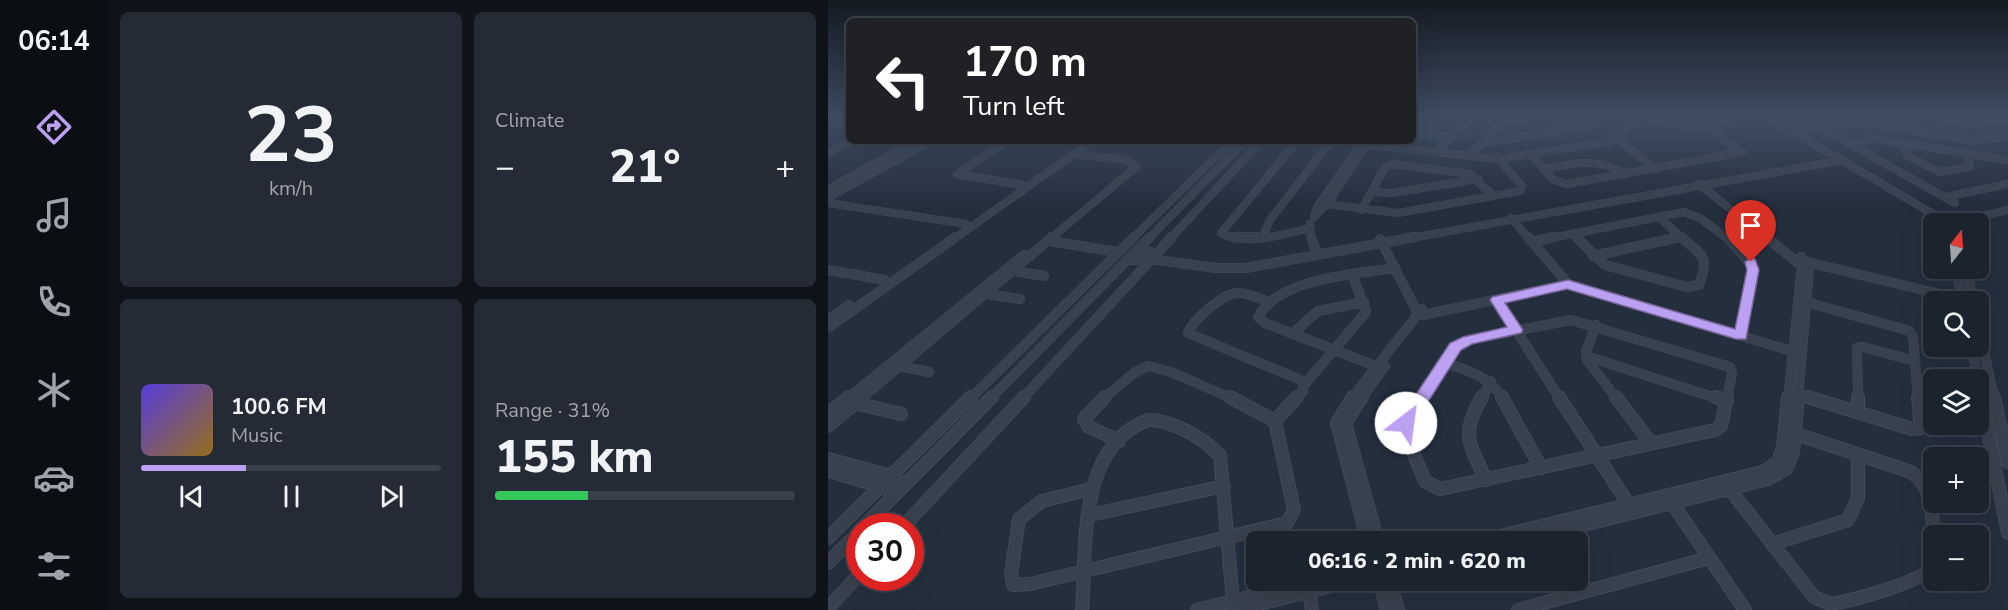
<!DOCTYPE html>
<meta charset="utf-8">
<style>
body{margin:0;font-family:"Nunito Sans",sans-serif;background:#242b36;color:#f1f3f6;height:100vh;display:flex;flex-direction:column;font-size:22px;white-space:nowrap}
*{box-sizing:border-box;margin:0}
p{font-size:20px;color:#a0a4aa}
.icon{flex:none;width:33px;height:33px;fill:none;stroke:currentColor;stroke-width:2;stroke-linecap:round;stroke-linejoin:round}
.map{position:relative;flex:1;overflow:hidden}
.sheet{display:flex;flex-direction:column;gap:12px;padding:12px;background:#0f1319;width:720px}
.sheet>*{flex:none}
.hud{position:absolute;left:18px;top:18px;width:570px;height:126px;border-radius:9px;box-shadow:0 6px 24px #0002,0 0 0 2px #39404a;background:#202124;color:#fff;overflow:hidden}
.needle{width:39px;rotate:17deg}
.fabs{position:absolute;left:1095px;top:213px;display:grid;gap:12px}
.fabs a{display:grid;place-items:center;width:66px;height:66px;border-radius:9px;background:#1b232e;box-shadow:0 6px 24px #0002,0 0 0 2px #39404a;font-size:30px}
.speed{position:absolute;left:18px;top:513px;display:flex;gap:12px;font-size:30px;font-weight:700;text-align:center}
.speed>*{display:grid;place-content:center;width:78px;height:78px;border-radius:50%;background:#1b232e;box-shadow:0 6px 24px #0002,0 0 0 2px #39404a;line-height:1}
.speed .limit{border:9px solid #d22;background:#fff;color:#111}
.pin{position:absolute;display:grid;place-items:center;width:51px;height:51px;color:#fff;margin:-62px -26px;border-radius:50% 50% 50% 0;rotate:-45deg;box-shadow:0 0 6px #0007}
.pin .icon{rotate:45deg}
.me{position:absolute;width:66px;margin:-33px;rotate:30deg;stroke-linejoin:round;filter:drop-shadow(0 0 4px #0008)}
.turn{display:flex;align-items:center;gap:21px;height:126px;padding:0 18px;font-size:27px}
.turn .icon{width:78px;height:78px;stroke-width:2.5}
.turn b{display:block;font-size:42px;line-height:51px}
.big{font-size:45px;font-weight:800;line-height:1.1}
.sheet .widget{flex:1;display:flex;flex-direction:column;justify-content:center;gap:9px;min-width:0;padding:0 21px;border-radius:9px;background:#242b36}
.sheet .dial{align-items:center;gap:0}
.dial b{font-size:78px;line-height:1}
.song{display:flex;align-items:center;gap:18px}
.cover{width:72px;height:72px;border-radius:9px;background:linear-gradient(135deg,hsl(250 70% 55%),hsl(40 70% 35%))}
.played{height:6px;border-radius:3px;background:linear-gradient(90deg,#bca0f2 35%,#39404a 35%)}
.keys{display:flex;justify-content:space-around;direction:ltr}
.heat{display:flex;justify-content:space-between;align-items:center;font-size:33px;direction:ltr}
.charge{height:9px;border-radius:4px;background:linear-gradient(90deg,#34c759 31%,#39404a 0)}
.sheet .tiles{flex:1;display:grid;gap:12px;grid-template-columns:repeat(2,1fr)}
.trip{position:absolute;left:418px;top:531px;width:342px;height:60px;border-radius:9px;background:#1b232e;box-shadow:0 6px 24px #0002,0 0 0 2px #39404a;font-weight:800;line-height:60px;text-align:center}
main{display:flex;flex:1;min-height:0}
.tab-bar{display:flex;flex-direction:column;width:108px;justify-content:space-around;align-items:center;background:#0b0e12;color:#a0a4aa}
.tab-bar .icon{width:42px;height:42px}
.tab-bar .current{color:#bca0f2}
.tab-bar b{font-size:27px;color:#f1f3f6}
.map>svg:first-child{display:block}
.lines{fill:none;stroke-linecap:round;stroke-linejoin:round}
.minor-far2-casing{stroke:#414a57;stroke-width:8}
.minor-far1-casing{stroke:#414a57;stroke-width:10}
.minor-casing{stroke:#414a57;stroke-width:14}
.minor-far2{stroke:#38414e;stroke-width:7}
.minor-far1{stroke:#38414e;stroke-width:9}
.minor{stroke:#38414e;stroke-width:12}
.route{fill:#bca0f2;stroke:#7a689d;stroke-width:1.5}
</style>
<main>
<nav class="tab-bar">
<b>06:14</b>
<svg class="icon current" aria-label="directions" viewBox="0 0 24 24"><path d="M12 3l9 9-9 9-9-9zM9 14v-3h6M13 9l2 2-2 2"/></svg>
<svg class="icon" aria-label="music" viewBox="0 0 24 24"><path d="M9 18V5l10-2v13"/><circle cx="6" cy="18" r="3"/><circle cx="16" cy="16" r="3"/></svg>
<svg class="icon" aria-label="phone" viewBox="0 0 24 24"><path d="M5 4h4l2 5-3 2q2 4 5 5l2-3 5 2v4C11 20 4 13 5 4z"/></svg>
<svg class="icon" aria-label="climate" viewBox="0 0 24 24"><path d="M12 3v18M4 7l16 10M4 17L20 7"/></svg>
<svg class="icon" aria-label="car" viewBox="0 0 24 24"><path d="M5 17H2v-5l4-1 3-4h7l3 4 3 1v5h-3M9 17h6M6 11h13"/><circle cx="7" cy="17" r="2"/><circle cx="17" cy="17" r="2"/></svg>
<svg class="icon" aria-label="filters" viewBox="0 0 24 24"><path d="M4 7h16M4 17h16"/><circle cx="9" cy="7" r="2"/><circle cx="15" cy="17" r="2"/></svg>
</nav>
<section class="sheet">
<div class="tiles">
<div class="widget dial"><b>23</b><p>km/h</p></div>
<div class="widget"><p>Climate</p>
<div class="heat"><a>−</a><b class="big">21°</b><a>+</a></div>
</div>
<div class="widget">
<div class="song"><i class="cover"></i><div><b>100.6 FM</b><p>Music</p></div></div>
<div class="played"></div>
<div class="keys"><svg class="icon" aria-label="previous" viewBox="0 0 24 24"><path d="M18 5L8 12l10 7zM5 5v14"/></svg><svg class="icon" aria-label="pause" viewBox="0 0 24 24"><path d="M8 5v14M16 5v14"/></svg><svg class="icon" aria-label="next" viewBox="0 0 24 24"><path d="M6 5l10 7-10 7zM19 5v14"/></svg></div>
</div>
<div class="widget"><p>Range · 31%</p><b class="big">155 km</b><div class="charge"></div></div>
</div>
</section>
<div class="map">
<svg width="1180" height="610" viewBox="0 0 1180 610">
<rect width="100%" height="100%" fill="#242f3e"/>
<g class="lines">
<!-- minor-far2 casing -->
<g class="minor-far2-casing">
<g id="minor-far2">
<path d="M819 118 863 126 902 118"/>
<path d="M942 118 1122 224"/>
<path d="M1111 118 1147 123 1179 118"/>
<path d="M992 127 1127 203 1122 196 1180 184"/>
<path d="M961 132 1030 122 1144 141 1180 137"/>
<path d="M585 133 623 137"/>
<path d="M592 134 609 118"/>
<path d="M790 139 827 169"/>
<path d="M179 141 129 174 194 185"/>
<path d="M469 141 393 233C418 247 454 234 480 229"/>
<path d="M535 141 489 207 486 217 499 204 540 142"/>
<path d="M655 143 757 127 766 118"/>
<path d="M1021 143 1050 139 1180 160"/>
<path d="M533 144 670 159 784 141 794 136 806 118"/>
<path d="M1075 144 1080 156 1112 172 1142 167 1139 155"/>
<path d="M609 150 643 118"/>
<path d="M0 153 23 141"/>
<path d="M643 154 675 122 697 118"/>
<path d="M702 154 726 180 739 184 914 152 877 125"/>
<path d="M716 169C745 164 770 156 797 174"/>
<path d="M871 184 940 239"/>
<path d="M0 189 88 141"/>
<path d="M544 192 564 193 650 179"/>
<path d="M0 198 103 141"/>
<path d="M0 203 138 224"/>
<path d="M499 204 570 213 692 191 694 186 668 156"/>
<path d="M533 210 557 168 565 164 642 174 665 196"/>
<path d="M831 217 855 239"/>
<path d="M683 218 701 239"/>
<path d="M482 224 483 239"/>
<path d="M1120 224 1180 210"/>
<path d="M744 234 749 239"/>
<path d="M435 236 442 220 503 141"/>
<path d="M126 239 264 141"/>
<path d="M222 239 308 167 299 160 246 154"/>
<path d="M304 239 404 141"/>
<path d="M320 239 417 141"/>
<path d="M342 239 433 141"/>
<path d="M578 239 1015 160"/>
<path d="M718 239 856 212 872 218 900 239"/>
<path d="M845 239 854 237"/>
</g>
</g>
<!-- minor-far1 casing -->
<g class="minor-far1-casing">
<g id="minor-far1">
<path d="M405 237H429"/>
<path d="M483 237 490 255"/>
<path d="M700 237 740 284 970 353"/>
<path d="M748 237 777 265 859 287 871 285C882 255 875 257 853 237"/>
<path d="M899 237 924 266 913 336"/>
<path d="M938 237 974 266 960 399"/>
<path d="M552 239 588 310 595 315 741 284"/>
<path d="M222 241 290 252"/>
<path d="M708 241 726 237"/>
<path d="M312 248 330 255"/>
<path d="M765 256 852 237"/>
<path d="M300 260H329L388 268H418L587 237"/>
<path d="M975 261 1145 302"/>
<path d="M1128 268 1134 302"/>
<path d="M1138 268 1146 302"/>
<path d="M0 270 57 280"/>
<path d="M186 271 216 276"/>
<path d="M159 294 192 299"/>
<path d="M669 300 732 399"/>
<path d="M442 302C432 299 421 293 410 293 395 293 365 320 360 333L475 381V391L468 399"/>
<path d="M978 302 1082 331 1085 337 1090 399"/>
<path d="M0 320 21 305"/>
<path d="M1150 322 1166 399"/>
<path d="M768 325 758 352 759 360 789 399"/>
<path d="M0 328 128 237"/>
<path d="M464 334 490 311 536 302"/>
<path d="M1143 346 1150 380"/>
<path d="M758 356 891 399"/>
<path d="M617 362C640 371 662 376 675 399"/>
<path d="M71 366 101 372"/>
<path d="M555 369 437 323 430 317C451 278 527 274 567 268"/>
<path d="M1150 383 1153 399"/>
<path d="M477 384 538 312 525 276"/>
<path d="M970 394 985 399"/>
<path d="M19 399 196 255"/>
<path d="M33 399 224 237"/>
<path d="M142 399 306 237"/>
<path d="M162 399 322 237"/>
<path d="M194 399 344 237"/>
<path d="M275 399 306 373 320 366 343 372 405 399"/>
<path d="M523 399 594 309"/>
<path d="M533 399 557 366"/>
<path d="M594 399 627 347 640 340 743 320 902 367 904 373 899 399"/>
<path d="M653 399 663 381"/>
<path d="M970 399 981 269 973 257"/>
<path d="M1030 399 1029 348 1035 347 1087 361"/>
</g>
</g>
<!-- minor casing -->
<g class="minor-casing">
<g id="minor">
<path d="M277 397 256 419 261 427 291 441"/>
<path d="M525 397 509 423 540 542"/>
<path d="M534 397 517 423 550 542"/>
<path d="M595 397 578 423 579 438 597 481 612 489 887 430 893 426 899 397"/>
<path d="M654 397C632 435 641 443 658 480"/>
<path d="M674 397 713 468"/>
<path d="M731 397 801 505"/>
<path d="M788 397 823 443"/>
<path d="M887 397 899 401"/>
<path d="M980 397 1084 429 1093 428 1090 397"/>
<path d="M1030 397V412"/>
<path d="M1153 397 1180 533"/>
<path d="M1166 397 1180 462"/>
<path d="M27 403 73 414"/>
<path d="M0 414 21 397"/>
<path d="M447 421 469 397"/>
<path d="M0 426 34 397"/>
<path d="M962 432 1083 472C1107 488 1104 519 1106 545"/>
<path d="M0 459 63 476 76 485"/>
<path d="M0 471 59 488 67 495"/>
<path d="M900 487 986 597 1002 604C1023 601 1096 582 1106 565"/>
<path d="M263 489 214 501 191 519 183 574 185 585 202 584 459 523 466 510 447 421 402 397"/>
<path d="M844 503 917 610"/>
<path d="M262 515 396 486"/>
<path d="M36 526 164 397"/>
<path d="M76 526 196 397"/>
<path d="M0 538 143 397"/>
<path d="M648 542 935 472 950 462 955 447 960 397"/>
<path d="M687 542 940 479 958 469 965 453 970 397"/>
<path d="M944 544 1020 520 1030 498V455"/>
<path d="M0 563 32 531"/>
<path d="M551 580 559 610"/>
<path d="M561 580 570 610"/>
<path d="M481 592 484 610"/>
<path d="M0 608 32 574"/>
<path d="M254 610C259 548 248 447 320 420 344 420 376 438 392 456L405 601"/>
<path d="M369 610 489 580"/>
<path d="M407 610 528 580"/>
<path d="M690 610 881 558"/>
</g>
</g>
<!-- minor-far2 -->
<use href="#minor-far2" class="minor-far2"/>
<!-- minor-far1 -->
<use href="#minor-far1" class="minor-far1"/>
<!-- minor -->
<use href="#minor" class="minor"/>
</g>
<!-- sky -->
<linearGradient id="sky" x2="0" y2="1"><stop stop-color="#141a22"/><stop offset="0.58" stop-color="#3f4d63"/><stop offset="1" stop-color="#3f4d63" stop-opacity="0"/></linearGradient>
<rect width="1180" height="204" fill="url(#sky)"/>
<!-- route -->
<path class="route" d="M923 258 927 259 931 270 918 339H908L739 289 677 303 695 330 693 333 644 344 633 350 584 427H572L569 423 622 343 635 337 679 327 662 300 664 297 740 280 907 329 919 270 917 262Z"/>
</svg>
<div class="fabs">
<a><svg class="needle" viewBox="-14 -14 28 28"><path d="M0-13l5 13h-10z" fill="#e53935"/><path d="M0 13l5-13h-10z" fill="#a0a4aa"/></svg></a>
<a><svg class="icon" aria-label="search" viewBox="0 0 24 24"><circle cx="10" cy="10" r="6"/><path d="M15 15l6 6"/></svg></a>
<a><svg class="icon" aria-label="layers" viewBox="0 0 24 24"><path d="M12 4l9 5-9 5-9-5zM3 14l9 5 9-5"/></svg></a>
<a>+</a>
<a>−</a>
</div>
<div class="speed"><div class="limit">30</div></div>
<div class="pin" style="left:923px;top:262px;background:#d93025"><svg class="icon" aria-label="arrive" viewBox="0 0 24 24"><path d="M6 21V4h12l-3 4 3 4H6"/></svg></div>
<svg class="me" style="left:578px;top:423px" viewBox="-20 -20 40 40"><circle r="19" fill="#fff"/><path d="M0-13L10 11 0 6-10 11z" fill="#bca0f2"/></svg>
<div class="trip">06:16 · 2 min · 620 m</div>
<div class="hud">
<div class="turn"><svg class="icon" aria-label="left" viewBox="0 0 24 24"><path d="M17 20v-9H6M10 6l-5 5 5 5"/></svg><div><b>170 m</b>Turn left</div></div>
</div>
</div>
</main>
